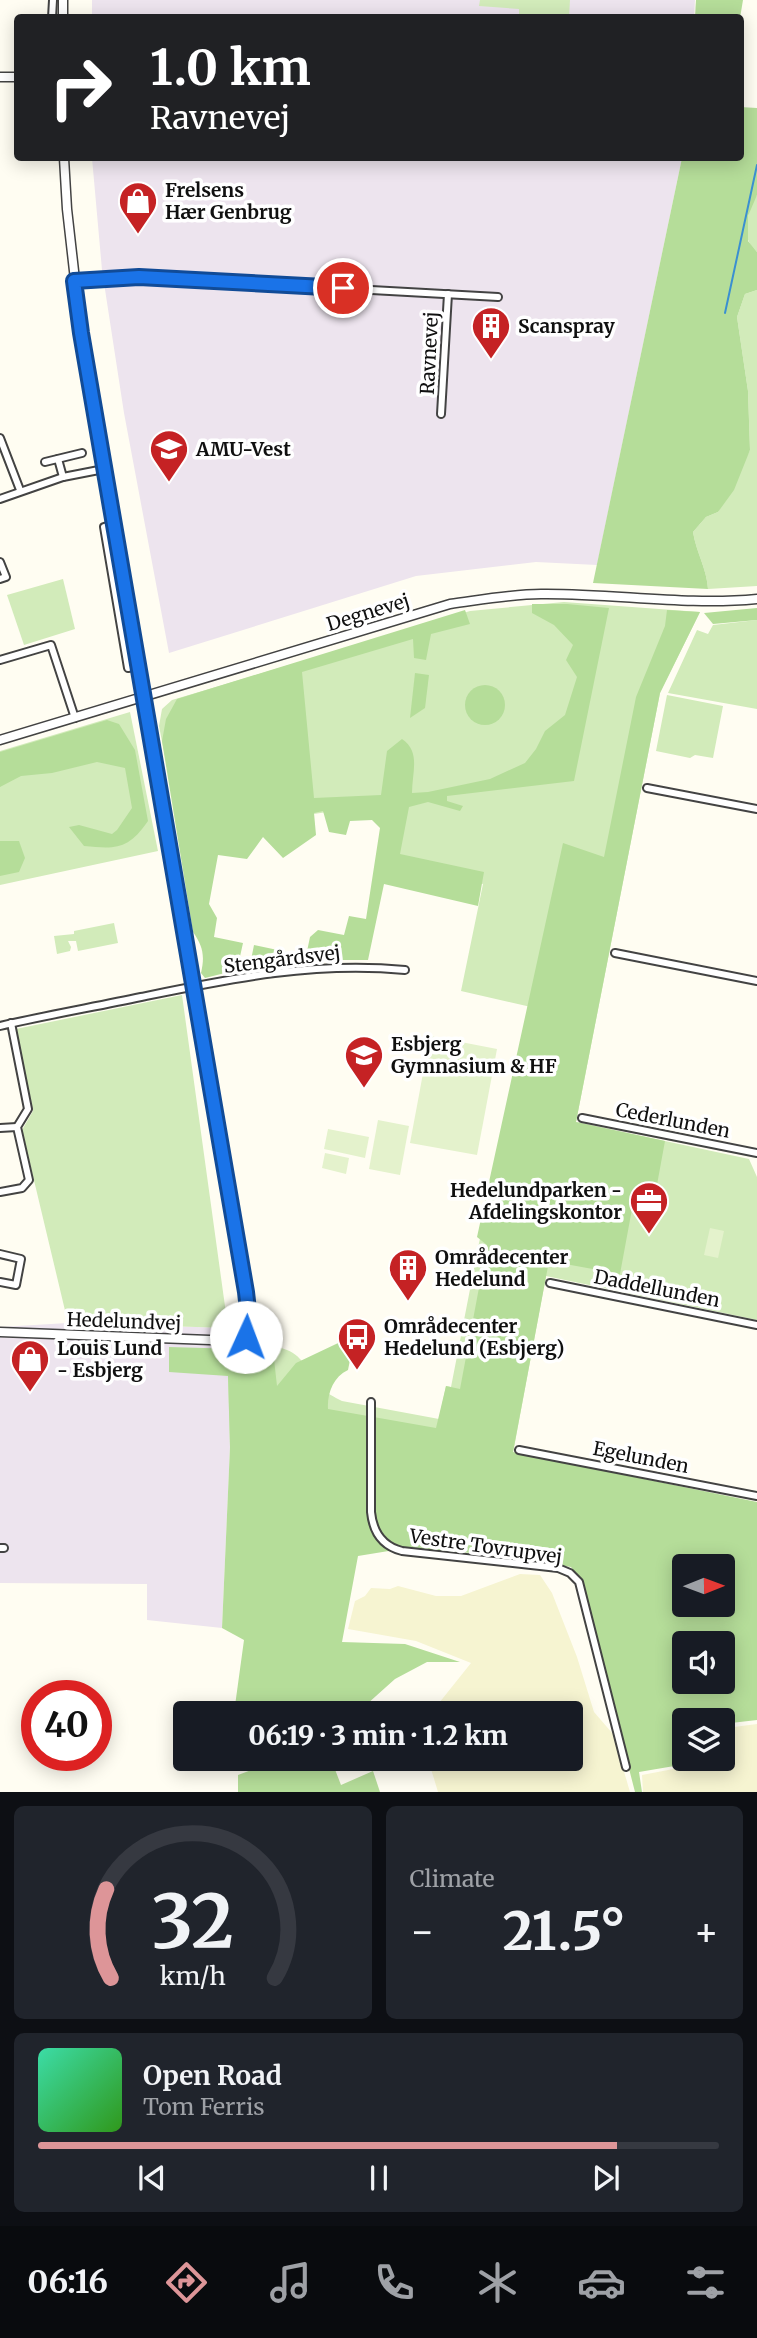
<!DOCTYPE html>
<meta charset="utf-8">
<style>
body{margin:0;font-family:Merriweather,serif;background:#20242c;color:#f1f3f6;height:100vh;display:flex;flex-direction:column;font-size:26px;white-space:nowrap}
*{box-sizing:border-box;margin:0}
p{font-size:23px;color:#9ea1a6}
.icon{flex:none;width:38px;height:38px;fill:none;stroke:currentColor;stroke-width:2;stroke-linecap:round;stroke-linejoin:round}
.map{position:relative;height:1792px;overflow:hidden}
.panel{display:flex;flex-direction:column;gap:14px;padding:14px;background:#0d0f14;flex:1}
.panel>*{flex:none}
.guide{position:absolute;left:14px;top:14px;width:730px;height:147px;border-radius:7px;box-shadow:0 4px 18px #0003;background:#202124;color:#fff;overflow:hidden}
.needle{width:46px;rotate:89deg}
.controls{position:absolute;left:672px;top:1554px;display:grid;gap:14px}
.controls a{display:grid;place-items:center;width:63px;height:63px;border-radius:7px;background:#171b24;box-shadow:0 4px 18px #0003;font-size:35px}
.speed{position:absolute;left:21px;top:1680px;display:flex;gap:14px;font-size:35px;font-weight:700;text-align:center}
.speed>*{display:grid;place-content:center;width:91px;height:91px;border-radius:50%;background:#171b24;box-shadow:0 4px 18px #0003;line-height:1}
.speed .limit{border:10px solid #d22;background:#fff;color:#111}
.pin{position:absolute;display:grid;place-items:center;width:60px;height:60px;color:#fff;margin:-30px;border:4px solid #fff;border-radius:50%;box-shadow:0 2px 7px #0007}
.me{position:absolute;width:77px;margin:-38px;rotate:2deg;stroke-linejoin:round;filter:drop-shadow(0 0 5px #0008)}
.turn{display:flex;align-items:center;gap:24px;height:147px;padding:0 21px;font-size:32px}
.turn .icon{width:91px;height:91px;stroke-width:2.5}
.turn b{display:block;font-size:49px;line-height:60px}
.big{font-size:52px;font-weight:800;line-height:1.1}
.panel .card{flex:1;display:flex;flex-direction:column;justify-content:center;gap:10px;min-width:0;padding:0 24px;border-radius:10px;background:#20242c}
.panel .dial{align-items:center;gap:0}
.dial svg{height:182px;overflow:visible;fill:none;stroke:#363941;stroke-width:7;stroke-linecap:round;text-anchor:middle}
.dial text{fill:#f1f3f6;stroke:none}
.song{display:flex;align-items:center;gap:21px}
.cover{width:84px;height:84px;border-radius:10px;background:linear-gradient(135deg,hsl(160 70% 55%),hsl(110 70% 35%))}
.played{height:7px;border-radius:4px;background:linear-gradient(90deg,#dd9598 85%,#363941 85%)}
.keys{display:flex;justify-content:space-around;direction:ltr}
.heat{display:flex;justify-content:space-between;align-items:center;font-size:38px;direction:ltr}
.panel .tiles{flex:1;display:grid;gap:14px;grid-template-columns:1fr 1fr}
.card:last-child{grid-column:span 2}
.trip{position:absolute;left:173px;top:1701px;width:410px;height:70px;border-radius:7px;background:#171b24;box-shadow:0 4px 18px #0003;font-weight:800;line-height:70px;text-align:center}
.tabs{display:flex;height:112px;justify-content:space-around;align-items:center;background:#090b0e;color:#9ea1a6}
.tabs .icon{width:49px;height:49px}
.tabs .active{color:#dd9598}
.tabs b{font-size:32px;color:#f1f3f6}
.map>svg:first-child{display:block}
.industrial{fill:#ede4ee}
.farmland{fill:#f6f4d1}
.green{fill:#d2ebba}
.forest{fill:#b5dd99;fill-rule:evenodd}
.pitch{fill:#e4f2cc}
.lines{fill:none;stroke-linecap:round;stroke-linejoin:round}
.stream{stroke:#3a8fd1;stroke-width:2}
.minor-casing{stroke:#434343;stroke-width:10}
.tertiary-casing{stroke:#434343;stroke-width:11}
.minor{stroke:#fff;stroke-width:6}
.tertiary{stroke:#fff;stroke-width:8}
.route-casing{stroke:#114b97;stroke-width:18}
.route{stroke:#1a73e8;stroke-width:12}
.labels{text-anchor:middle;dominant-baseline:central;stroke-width:7;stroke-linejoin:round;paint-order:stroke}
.poi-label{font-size:19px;font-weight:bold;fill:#101010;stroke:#fff;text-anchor:start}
.street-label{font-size:19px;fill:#101010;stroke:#fff}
</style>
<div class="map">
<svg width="757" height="1792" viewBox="0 0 757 1792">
<rect width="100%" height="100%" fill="#fffdf2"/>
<!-- industrial -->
<g class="industrial">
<path d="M92 0H695L694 18H92Z"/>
<path d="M92 158H682L597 565 536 562 416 576 169 653 124 413 102 270Z"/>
<path d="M68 1323 228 1328 230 1447 222 1628 147 1620V1584L0 1583V1327Z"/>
</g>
<!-- farmland -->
<g class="farmland">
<path d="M520 1574 540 1575 552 1593 577 1657 594 1712 613 1734 630 1792H438L428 1759H570V1713H431L471 1663 416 1641 348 1629 355 1601 365 1596 371 1588 390 1589 398 1586 436 1596H461Z"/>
<path d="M757 1724V1792H643L642 1775 689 1766 700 1759H723V1737L734 1727Z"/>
</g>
<!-- green -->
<g class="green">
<path d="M480 0H570L569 17H519V9L479 6Z"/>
<path d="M757 195V252C754 248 751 246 749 242 743 229 749 206 757 195Z"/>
<path d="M757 290V586L708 589C707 569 696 552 693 532L706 517 718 512 750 450 748 391 737 317 745 294Z"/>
<path d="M63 579 75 629 24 645 7 595Z"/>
<path d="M564 602 700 612 660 693 576 1122 749 1159 757 1177V1320L546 1276 513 1453 230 1447 228 1375 233 1349C251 1349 269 1343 287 1350 303 1356 309 1373 320 1386 326 1393 334 1397 342 1401L439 1419 446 1386 451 1387 479 1243 531 1007 461 991 483 884 388 865 400 801 180 834 159 726 162 709 172 700 470 611Z"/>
<path d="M757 620V709L668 693 697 630 708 634 713 625Z"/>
<path d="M667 695 723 706 713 758 695 755 690 758 656 751Z"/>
<path d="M130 712 158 851 0 885V751Z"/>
<path d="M114 923 118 943 78 951 76 941H68L71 947 70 951 57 954 54 936 74 934V931Z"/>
<path d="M182 995 228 1328 68 1323 22 1130 33 1111 16 1029Z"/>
</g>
<!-- forest -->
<g class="forest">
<path d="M696 0H743L740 18 695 17Z"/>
<path d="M740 107 757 108V195L748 216V241L757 252V290L745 294 737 317 748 391 750 450 734 490 718 512 706 517 693 532C696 552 707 569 708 589L593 583 682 158H740Z"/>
<path d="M532 604H567L609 608 574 781 447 796V801L463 806 460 811 428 802 409 807 400 854 484 872 478 906 384 884 368 960H310L249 970 254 945 306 956 310 937 318 930 344 935 349 916 366 919 380 828 372 820 350 821 346 835 329 832 323 811 314 813 316 835 283 858 263 837 247 859 218 855 209 904 217 918 214 937 243 943 237 970 205 978 201 973C205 956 203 946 193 932L162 741 166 719 177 699 465 610 470 624 431 634 426 660 414 658 413 639 302 672 314 798 381 795 387 751 402 739C421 752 412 772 412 793L428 792 490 779 525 763 536 749 545 731 565 715 577 677 566 660 573 645 554 625 532 613Z"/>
<path d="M757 608V620L713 624 704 613Z"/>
<path d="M667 610 700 612 660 693 576 1122 665 1141 652 1212 632 1209 620 1274 549 1261 513 1452 757 1502V1720L731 1723 723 1731V1720H684V1759H696L692 1763 639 1772 642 1792H635L581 1582 571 1567 498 1555 407 1548 358 1556 342 1642 405 1644 460 1662H427L395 1679 357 1713 312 1705 272 1713H234L244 1640 222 1628 230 1447 228 1376 169 1372V1347L273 1350 277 1386 296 1363 355 1335 348 1370C333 1377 327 1394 328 1409L436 1428 446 1386 460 1389 487 1245 477 1237 563 843 604 857 636 697 665 626ZM684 1566H723V1605H684ZM684 1643H723V1682H684Z"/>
<path d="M415 673 429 675 425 708 410 718Z"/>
<circle cx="485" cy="705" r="20"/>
<path d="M107 720 119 724 135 750 148 821C128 850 116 849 84 846L69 827 79 825 112 834 117 830 132 808 125 768 97 762 52 773 21 776 0 787V752Z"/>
<path d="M0 841H19L25 858 19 872 0 876Z"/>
<path d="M281 1759H331L341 1785 373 1771 380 1792H238V1775Z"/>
</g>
<!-- pitch -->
<g class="pitch">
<path d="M430 1036 497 1049 477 1155 410 1143Z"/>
<path d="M378 1120 409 1126 400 1175 369 1169Z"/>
<path d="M328 1129 369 1137 365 1158 324 1149Z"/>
<path d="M325 1153 349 1158 346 1174 322 1168Z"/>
<path d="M710 1228 724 1231 718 1258 704 1255Z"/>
</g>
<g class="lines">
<!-- stream -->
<path class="stream" d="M725 313 757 165"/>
<!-- minor casing -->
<g class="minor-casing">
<g id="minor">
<path d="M52 18 53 0"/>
<path d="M74 281 139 277 498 297"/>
<path d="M441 414 448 294"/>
<path d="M0 438 20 490"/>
<path d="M58 459 63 477"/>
<path d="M45 462 82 453"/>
<path d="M0 499 63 477 104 469"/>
<path d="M114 524 104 527 128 668 139 666"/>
<path d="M0 562 6 577 0 579"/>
<path d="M0 660 51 645 75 718"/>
<path d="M647 788 757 809"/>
<path d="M615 953 757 981"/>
<path d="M0 1026C47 1015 94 1007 141 997 229 979 314 961 405 970"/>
<path d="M582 1118 757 1153"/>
<path d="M0 1128 17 1127"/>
<path d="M0 1192 22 1188 29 1180 17 1127 28 1109 11 1023"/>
<path d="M0 1254 21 1259 16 1285 0 1282"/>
<path d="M550 1283 757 1325"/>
<path d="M371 1402V1512C373 1532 382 1546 402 1551L558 1568 570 1573 579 1582 626 1767"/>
<path d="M519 1450 757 1496"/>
<path d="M0 1548H4"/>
</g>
</g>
<!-- tertiary casing -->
<g class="tertiary-casing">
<g id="tertiary">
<path d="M63 18V0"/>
<path d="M0 77H18"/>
<path d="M0 740 450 604C480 600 511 594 541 594 613 593 685 606 757 599"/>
<path d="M0 1332 236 1341 246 1337 250 1328 246 1292 81 333 67 209 64 158"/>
</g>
</g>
<!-- minor -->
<use href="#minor" class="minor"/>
<!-- tertiary -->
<use href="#tertiary" class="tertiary"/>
</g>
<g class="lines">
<!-- route casing -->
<g class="route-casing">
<path id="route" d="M246 1337 250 1328 246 1292 81 333 74 281 139 277 343 288"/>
</g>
<!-- route -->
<use href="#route" class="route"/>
</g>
<!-- icons -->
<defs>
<g id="shop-pin" transform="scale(2.0125)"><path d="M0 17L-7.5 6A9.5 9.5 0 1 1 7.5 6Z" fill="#c52224" stroke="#fff"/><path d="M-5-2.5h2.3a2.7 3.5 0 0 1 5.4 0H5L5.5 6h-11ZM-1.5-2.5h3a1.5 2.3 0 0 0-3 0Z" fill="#fff"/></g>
<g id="building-pin" transform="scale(2.0125)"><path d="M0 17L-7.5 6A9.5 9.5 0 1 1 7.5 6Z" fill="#c52224" stroke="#fff"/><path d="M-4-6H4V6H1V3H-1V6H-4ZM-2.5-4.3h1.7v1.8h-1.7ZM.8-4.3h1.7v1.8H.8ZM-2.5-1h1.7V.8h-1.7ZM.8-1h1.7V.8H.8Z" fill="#fff"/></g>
<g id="school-pin" transform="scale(2.0125)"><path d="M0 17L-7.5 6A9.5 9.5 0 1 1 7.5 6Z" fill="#c52224" stroke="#fff"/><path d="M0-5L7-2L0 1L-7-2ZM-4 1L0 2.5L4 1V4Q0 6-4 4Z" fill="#fff"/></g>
<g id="office-pin" transform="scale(2.0125)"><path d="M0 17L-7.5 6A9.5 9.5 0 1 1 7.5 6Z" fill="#c52224" stroke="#fff"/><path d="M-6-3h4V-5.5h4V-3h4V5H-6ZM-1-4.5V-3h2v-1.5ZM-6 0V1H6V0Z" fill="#fff"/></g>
<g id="bus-pin" transform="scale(2.0125)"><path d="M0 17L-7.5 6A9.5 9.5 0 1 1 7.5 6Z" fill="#c52224" stroke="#fff"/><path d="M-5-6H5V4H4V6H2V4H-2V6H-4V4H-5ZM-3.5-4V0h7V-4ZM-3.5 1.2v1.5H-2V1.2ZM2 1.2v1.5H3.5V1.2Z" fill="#fff"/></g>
</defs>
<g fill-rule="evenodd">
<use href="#shop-pin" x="138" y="201"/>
<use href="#building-pin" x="491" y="326"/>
<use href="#school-pin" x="169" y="449"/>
<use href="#school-pin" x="364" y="1055"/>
<use href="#office-pin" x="649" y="1201"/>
<use href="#building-pin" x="408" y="1268"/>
<use href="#bus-pin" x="357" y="1337"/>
<use href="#shop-pin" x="30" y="1359"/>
</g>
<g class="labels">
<!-- poi labels -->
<g class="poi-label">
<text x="165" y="190">Frelsens<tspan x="165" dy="22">Hær Genbrug</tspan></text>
<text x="518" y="326">Scanspray</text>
<text x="196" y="449">AMU-Vest</text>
<text x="391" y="1044">Esbjerg<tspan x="391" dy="22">Gymnasium &amp; HF</tspan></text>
<text x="622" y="1190" text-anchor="end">Hedelundparken -<tspan x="622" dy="22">Afdelingskontor</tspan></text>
<text x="435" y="1257">Områdecenter<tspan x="435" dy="22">Hedelund</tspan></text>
<text x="384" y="1326">Områdecenter<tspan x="384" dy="22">Hedelund (Esbjerg)</tspan></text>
<text x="57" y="1348">Louis Lund<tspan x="57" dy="22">- Esbjerg</tspan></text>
</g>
<!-- street labels -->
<g class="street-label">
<text transform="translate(429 353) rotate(-87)">Ravnevej</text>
<text transform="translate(368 612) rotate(-17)">Degnevej</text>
<text transform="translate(282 959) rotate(-7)">Stengårdsvej</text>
<text transform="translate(673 1120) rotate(11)">Cederlunden</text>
<text transform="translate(657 1288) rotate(11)">Daddellunden</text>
<text transform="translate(124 1321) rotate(2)">Hedelundvej</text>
<text transform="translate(641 1457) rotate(11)">Egelunden</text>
<text transform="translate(486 1546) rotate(8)">Vestre Tovrupvej</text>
</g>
</g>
</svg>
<div class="controls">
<a><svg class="needle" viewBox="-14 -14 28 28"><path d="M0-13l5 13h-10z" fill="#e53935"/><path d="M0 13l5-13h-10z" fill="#9ea1a6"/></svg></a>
<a><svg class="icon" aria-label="sound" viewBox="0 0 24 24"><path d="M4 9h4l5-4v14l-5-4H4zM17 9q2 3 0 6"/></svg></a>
<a><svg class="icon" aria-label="layers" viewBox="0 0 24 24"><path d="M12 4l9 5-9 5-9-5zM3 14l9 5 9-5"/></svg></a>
</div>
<div class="speed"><div class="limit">40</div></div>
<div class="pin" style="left:343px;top:288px;background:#d93025"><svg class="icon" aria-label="arrive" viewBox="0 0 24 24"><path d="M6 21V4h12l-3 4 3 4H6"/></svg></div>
<svg class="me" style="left:246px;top:1337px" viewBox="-20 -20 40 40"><circle r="19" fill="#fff"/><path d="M0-13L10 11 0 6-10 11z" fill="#1a73e8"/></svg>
<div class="trip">06:19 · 3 min · 1.2 km</div>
<div class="guide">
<div class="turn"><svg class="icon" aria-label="right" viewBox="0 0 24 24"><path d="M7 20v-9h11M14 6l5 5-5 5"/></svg><div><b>1.0 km</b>Ravnevej</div></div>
</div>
</div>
<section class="panel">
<div class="tiles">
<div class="card dial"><svg viewBox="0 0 100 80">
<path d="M14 69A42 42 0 1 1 86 69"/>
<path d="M14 69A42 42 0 0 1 12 30" stroke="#dd9598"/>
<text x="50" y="56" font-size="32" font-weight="700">32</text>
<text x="50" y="72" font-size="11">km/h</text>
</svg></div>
<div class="card"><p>Climate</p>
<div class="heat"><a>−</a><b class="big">21.5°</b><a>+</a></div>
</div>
<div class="card">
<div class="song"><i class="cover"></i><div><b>Open Road</b><p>Tom Ferris</p></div></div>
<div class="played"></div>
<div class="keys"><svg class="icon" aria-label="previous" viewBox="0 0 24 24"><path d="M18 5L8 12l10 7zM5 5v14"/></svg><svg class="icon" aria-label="pause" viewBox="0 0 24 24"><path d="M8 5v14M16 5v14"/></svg><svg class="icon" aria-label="next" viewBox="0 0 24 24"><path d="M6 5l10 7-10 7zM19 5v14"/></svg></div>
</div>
</div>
</section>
<nav class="tabs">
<b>06:16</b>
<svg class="icon active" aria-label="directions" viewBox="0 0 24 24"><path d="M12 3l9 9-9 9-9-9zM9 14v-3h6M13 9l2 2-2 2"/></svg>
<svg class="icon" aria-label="music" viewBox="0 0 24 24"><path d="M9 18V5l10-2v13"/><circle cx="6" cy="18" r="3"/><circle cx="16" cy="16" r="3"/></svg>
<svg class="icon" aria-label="phone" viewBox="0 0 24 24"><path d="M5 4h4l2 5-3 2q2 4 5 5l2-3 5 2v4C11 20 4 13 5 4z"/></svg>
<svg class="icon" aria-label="climate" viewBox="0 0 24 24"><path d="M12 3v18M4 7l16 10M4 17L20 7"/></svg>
<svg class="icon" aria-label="car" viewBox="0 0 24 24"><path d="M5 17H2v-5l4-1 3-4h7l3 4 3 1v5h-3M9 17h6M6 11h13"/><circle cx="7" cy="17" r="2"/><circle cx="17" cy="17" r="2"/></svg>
<svg class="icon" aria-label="filters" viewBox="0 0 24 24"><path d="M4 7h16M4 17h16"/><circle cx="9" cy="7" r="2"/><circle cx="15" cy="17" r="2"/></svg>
</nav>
